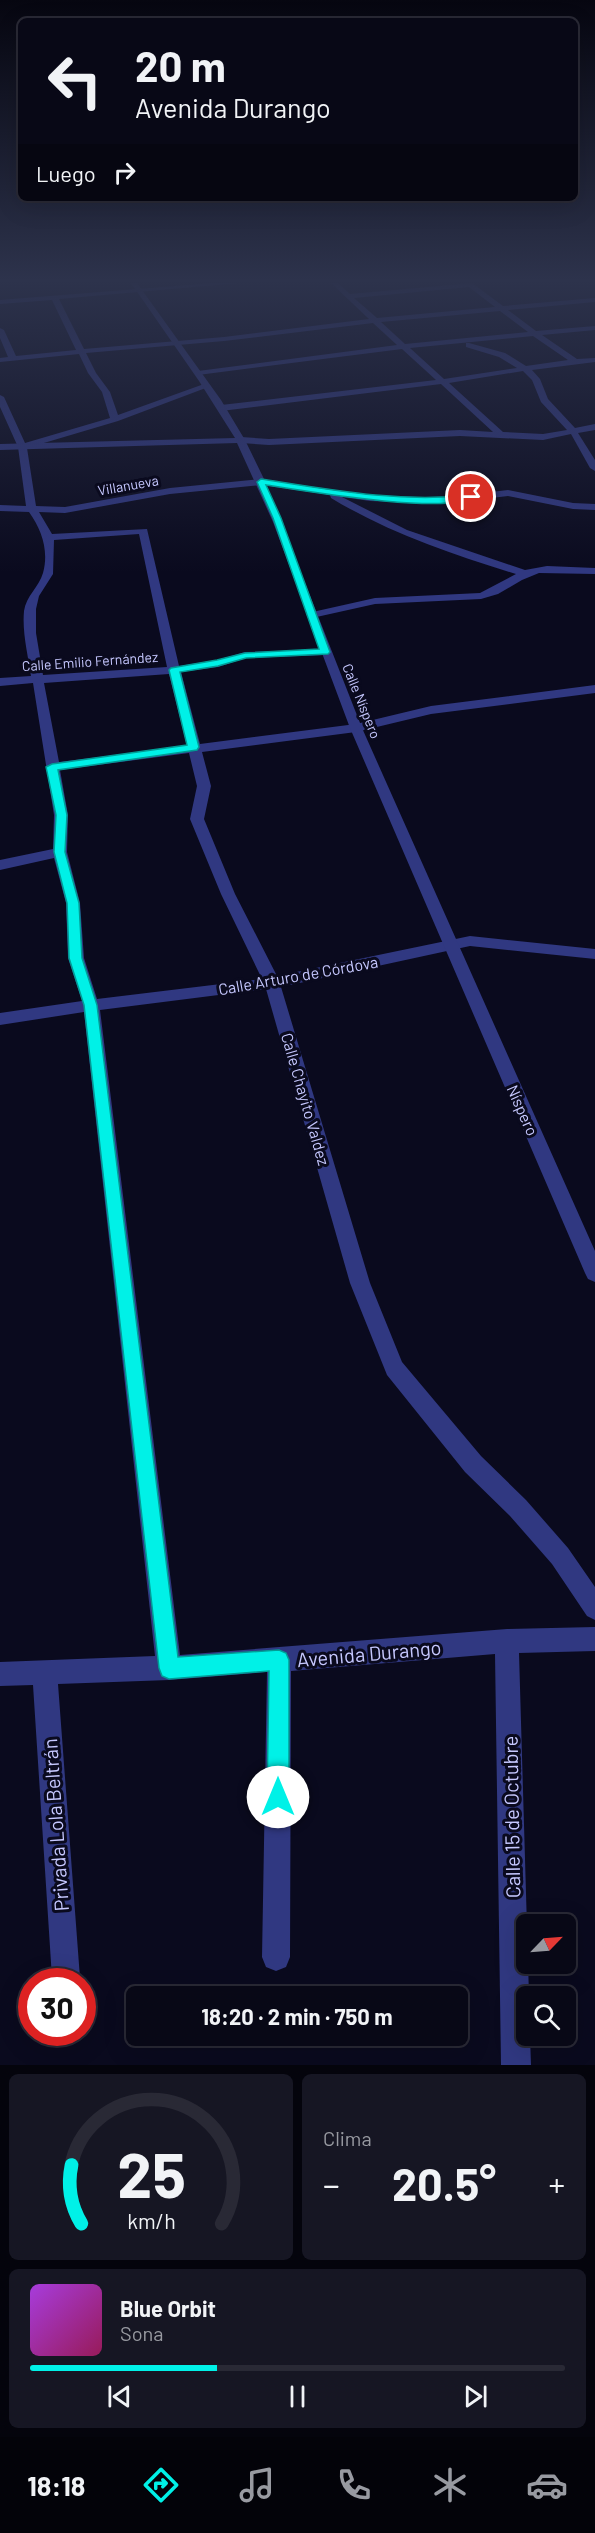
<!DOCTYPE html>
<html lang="es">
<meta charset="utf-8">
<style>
body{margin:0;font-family:Barlow,sans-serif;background:#161623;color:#f1f3f6;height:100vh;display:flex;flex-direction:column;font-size:22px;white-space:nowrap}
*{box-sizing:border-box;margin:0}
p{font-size:20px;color:#989aa1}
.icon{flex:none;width:33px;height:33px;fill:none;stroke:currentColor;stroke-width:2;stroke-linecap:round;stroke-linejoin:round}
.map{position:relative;height:2065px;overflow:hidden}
.side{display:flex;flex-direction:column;gap:9px;padding:9px;background:#04040c;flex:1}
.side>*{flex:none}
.hud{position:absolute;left:18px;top:18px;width:560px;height:183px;border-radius:9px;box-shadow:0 6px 24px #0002,0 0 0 2px #292935;background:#080816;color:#f1f3f6;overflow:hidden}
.needle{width:39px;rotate:65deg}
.fabs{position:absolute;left:516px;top:1914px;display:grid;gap:12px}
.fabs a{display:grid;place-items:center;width:60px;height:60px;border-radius:9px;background:#080816;box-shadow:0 6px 24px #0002,0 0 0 2px #292935;font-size:30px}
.speed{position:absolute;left:18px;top:1968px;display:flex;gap:12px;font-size:30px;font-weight:700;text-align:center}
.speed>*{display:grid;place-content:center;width:78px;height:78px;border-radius:50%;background:#080816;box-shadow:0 6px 24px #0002,0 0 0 2px #292935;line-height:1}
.speed .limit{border:9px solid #d22;background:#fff;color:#111}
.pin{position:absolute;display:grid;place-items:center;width:51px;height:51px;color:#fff;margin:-26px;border:3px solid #fff;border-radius:50%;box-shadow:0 2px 6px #0007}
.me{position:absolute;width:66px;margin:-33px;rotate:0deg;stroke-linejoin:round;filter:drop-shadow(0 0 4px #0008)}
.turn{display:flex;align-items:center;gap:21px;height:126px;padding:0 18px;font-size:27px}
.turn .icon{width:78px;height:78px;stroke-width:2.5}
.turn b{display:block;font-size:42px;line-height:51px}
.then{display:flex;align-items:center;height:57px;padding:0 18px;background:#0003;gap:12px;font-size:22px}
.big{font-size:45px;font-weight:700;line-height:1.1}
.side .widget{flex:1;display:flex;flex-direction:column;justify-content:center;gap:9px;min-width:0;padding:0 21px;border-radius:9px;background:#161623}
.side .dial{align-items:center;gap:0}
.dial svg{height:156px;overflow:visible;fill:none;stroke:#292935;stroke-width:7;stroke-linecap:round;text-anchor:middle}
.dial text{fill:#f1f3f6;stroke:none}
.song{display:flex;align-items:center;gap:18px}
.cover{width:72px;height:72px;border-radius:9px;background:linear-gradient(135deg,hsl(280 70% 55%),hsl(330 70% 35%))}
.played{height:6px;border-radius:3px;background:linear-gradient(90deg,#00f1e7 35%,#292935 35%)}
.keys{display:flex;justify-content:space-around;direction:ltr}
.heat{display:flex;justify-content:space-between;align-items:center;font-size:33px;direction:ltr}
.side .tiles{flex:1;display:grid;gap:9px;grid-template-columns:1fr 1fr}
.widget:last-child{grid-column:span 2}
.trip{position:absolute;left:126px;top:1986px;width:342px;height:60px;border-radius:9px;background:#080816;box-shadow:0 6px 24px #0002,0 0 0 2px #292935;font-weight:700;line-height:60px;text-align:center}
.menu{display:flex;height:96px;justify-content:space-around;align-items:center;background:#030309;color:#989aa1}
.menu .icon{width:42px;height:42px}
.menu .active{color:#00f1e7}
.menu b{font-size:27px;color:#f1f3f6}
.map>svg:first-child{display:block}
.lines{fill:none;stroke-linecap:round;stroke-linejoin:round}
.minor{fill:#303881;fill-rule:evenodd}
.tertiary{fill:#303881;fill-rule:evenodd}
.route{fill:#00f1e7;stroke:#009d96;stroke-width:1.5}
.labels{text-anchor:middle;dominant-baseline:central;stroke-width:6;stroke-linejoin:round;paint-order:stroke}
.far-street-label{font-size:14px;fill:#c6c8ff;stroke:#0a0a1e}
.street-label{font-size:16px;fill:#c6c8ff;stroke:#0a0a1e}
.near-street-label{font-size:20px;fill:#c6c8ff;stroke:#0a0a1e}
</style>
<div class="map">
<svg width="595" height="2065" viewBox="0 0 595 2065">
<rect width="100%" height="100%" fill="#0a0a1e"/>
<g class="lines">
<!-- minor -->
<path class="minor" d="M212 283H239L59 299 84 349 224 337 369 319 331 283H338L350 294 472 283 503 306 595 298V302L508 310 536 331 595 326V330L542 335 577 359 595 358V362L532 370 540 379 548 399 575 428 595 424V430L578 433 595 460V471L590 468 571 434 543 440 460 436 269 445 241 443 237 440 241 437 269 439 460 430 493 432 441 384 221 411 217 408 221 405 436 380 402 349 198 375 194 373 198 371 397 345 373 323 224 341 86 353 96 373 110 392 118 415 204 384 211 386 118 421 27 448 36 506 65 507 170 488 261 479 370 495 441 498 508 490 573 503 595 504V510L573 509 508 496 441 504 370 501 342 497 407 530 525 570 547 566 595 568V574L539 573 522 580 498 594 481 599 375 604 312 618 306 615 308 613 375 598 480 593 516 574C451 554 389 533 331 498L330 495 261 485 170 494 65 513 39 512 52 534 147 529 179 666 217 660 245 652 329 650V654L325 655 246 658 218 667 181 672 200 744 356 724 431 706 595 685V693L431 714 356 732 202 752 211 786 204 819 235 894 277 976 470 936 595 949V959L470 946 281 987 370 1283 402 1362 481 1456 526 1500 568 1548 595 1587V1620L587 1616 552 1564 510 1516 465 1472 387 1375 350 1283 266 989 100 1010 180 1655 507 1629 595 1627V1651L519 1653 529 1996H526V2036H530L531 2065H501L495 1654 291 1671 290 1957 286 1967 276 1971 266 1967 262 1957 267 1672 169 1680 58 1684 80 1978 79 1982H53L52 1978 33 1685 0 1686V1662L155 1656 84 1012 0 1025V1013L82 1001 68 958 66 903 54 858 0 870V860L53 849 54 815 33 683 0 686V678L31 676C28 655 22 633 24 611 26 596 39 587 43 573 49 551 42 530 29 512L0 511V505L26 506 18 447 0 407V395L4 397 25 443 110 418 102 392 88 373 79 354 0 362V358L8 357 0 338V328L4 330 16 356 76 350 52 300 0 304V300ZM469 287 495 307 377 318 354 298ZM500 311 528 332 405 344 381 322ZM533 336 568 360 526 366 505 353 469 343H466V347L499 357 517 368 444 379 410 348ZM523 371 532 380 541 402 567 430 543 434 503 432 449 383ZM139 534 167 667 43 675 36 633V609L39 596 53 574 54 540ZM169 674 187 746 59 762 44 683ZM189 753 197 786 190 819 221 894 262 979 97 999 84 958 80 903 67 852 68 815 60 770Z"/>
<!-- tertiary -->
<path class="tertiary" d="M131 283H137L221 400 245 440 265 481 362 728 595 1251V1282L588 1279 585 1273 350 728 273 522 237 443 0 450V444L235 438 199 381Z"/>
</g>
<!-- sky -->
<linearGradient id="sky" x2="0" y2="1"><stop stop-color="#060610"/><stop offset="0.49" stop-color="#2d334c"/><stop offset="1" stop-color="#2d334c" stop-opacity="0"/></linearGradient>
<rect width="595" height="572" fill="url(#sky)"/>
<!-- route -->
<path class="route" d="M261 479C331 490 400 503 471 495L475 497C446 515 305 491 266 485L281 518 330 652 328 654 246 658 218 666 180 672 199 747 197 750 58 770 67 815 65 852 79 903 82 958 97 1005 178 1657 279 1650 286 1653 289 1660V1797L285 1805 278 1808 270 1805 267 1797 269 1671 169 1679 162 1676 159 1668 84 1005 69 958 67 903 54 852 56 815 46 767 52 764 187 745 169 670 171 668 217 660 245 653 319 649 273 518 257 482Z"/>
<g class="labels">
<!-- far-street labels -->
<g class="far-street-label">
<text transform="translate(128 485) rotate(-10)">Villanueva</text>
<text transform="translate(90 661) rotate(-4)">Calle Emilio Fernández</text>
<text transform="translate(362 701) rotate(68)">Calle Níspero</text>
</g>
<!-- street labels -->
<g class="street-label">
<text transform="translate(298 975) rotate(-10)">Calle Arturo de Córdova</text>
<text transform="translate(306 1099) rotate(74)">Calle Chayito Valdez</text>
<text transform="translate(523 1110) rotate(66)">Níspero</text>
</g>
<!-- near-street labels -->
<g class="near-street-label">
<text transform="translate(369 1653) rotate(-5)">Avenida Durango</text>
<text transform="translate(511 1817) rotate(-91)">Calle 15 de Octubre</text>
<text transform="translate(55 1825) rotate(-94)">Privada Lola Beltrán</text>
</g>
</g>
</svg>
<div class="fabs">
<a><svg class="needle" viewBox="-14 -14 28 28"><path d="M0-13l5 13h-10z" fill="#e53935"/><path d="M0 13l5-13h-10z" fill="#989aa1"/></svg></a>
<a><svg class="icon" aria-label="search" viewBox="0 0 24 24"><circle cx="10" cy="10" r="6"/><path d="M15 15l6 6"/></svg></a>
</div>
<div class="speed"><div class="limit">30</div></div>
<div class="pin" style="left:471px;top:497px;background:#d93025"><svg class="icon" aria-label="arrive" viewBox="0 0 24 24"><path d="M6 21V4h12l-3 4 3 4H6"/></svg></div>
<svg class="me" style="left:278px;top:1797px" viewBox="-20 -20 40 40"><circle r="19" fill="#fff"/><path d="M0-13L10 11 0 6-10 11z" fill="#00f1e7"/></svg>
<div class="trip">18:20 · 2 min · 750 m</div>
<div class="hud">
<div class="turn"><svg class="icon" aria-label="left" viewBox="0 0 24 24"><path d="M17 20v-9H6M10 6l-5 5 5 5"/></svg><div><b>20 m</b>Avenida Durango</div></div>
<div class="then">Luego<svg class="icon" aria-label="right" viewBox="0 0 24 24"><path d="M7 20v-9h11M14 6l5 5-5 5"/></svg></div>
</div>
</div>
<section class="side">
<div class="tiles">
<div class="widget dial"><svg viewBox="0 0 100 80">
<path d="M14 69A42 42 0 1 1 86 69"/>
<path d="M14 69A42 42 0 0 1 9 39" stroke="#00f1e7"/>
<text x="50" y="56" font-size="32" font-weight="700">25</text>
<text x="50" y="72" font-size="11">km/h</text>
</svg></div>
<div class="widget"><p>Clima</p>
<div class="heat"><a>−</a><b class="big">20.5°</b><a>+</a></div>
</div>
<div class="widget">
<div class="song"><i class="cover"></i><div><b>Blue Orbit</b><p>Sona</p></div></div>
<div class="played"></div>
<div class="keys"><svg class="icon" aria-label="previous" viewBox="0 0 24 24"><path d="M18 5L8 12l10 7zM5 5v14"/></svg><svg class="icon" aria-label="pause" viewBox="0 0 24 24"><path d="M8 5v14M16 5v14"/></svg><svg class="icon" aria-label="next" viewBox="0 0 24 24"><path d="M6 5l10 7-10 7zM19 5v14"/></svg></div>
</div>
</div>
</section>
<nav class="menu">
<b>18:18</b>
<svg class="icon active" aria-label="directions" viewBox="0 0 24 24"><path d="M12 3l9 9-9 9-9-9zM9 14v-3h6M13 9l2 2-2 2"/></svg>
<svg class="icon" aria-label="music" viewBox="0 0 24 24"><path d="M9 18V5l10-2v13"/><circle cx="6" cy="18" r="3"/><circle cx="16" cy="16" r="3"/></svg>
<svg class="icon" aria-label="phone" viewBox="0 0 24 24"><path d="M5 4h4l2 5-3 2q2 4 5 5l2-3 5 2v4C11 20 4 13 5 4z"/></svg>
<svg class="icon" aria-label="climate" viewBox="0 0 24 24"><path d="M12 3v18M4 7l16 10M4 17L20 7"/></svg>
<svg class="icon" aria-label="car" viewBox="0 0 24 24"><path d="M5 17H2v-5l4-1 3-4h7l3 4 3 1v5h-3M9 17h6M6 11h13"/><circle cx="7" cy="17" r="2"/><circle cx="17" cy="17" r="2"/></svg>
</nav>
